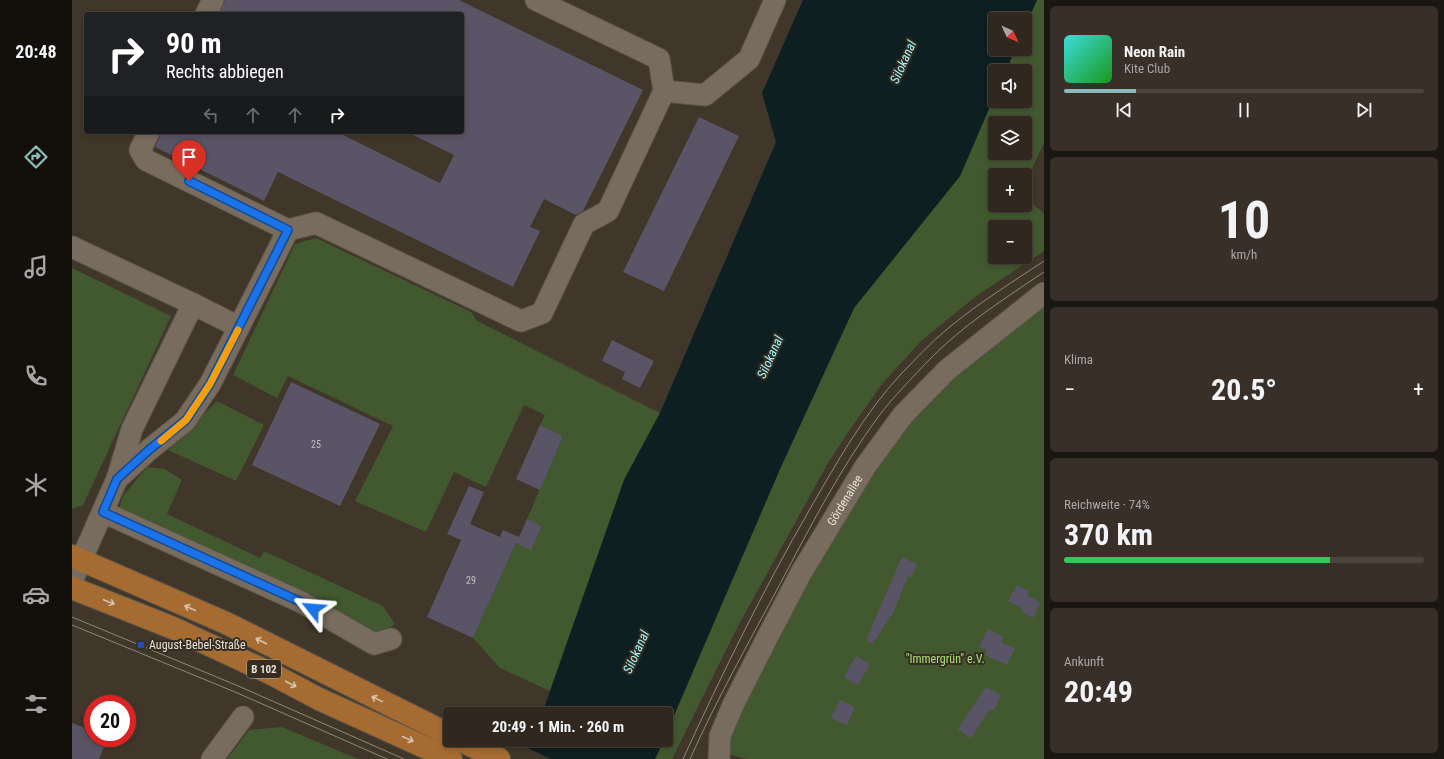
<!DOCTYPE html>
<html lang="de">
<meta charset="utf-8">
<style>
body{margin:0;font-family:"Roboto Condensed",sans-serif;background:#383028;color:#f1f3f6;height:100vh;display:flex;flex-direction:column;font-size:15px;white-space:nowrap}
*{box-sizing:border-box;margin:0}
p{font-size:13px;color:#a8a6a4}
.icon{flex:none;width:22px;height:22px;fill:none;stroke:currentColor;stroke-width:2;stroke-linecap:round;stroke-linejoin:round}
.map{position:relative;flex:1;overflow:hidden}
.details{display:flex;flex-direction:column;gap:6px;padding:6px;background:#1a1611;width:400px}
.details>*{flex:none}
.guide{position:absolute;left:12px;top:12px;width:380px;height:122px;border-radius:4px;box-shadow:0 2px 6px #0003,0 0 0 1px #4b443d;background:#202124;color:#fff;overflow:hidden}
.needle{width:26px;rotate:134deg}
.buttons{position:absolute;left:916px;top:12px;display:grid;gap:8px}
.buttons a{display:grid;place-items:center;width:44px;height:44px;border-radius:4px;background:#30281f;box-shadow:0 2px 6px #0003,0 0 0 1px #4b443d;font-size:20px}
.speed{position:absolute;left:12px;top:695px;display:flex;gap:8px;font-size:20px;font-weight:700;text-align:center}
.speed>*{display:grid;place-content:center;width:52px;height:52px;border-radius:50%;background:#30281f;box-shadow:0 2px 6px #0003,0 0 0 1px #4b443d;line-height:1}
.speed .limit{border:6px solid #d22;background:#fff;color:#111}
.pin{position:absolute;display:grid;place-items:center;width:34px;height:34px;color:#fff;margin:-41px -17px;border-radius:50% 50% 50% 0;rotate:-45deg;box-shadow:0 0 4px #0007}
.pin .icon{rotate:45deg}
.me{position:absolute;width:44px;margin:-22px;rotate:298deg;stroke-linejoin:round;filter:drop-shadow(0 0 3px #0008)}
.turn{display:flex;align-items:center;gap:14px;height:84px;padding:0 16px;font-size:18px}
.turn .icon{width:52px;height:52px;stroke-width:2.5}
.turn b{display:block;font-size:28px;line-height:34px}
.lanes{display:flex;align-items:center;height:38px;padding:0 16px;background:#0003;justify-content:center;gap:20px;direction:ltr}
.lanes .off{opacity:.35}
.big{font-size:30px;font-weight:700;line-height:1.1}
.details .tile{flex:1;display:flex;flex-direction:column;justify-content:center;gap:6px;min-width:0;padding:0 14px;border-radius:6px;background:#383028}
.details .dial{align-items:center;gap:0}
.dial b{font-size:52px;line-height:1}
.song{display:flex;align-items:center;gap:12px}
.cover{width:48px;height:48px;border-radius:6px;background:linear-gradient(135deg,hsl(180 70% 55%),hsl(120 70% 35%))}
.played{height:4px;border-radius:2px;background:linear-gradient(90deg,#8bbbb9 20%,#4b443d 20%)}
.keys{display:flex;justify-content:space-around;direction:ltr}
.heat{display:flex;justify-content:space-between;align-items:center;font-size:22px;direction:ltr}
.charge{height:6px;border-radius:3px;background:linear-gradient(90deg,#34c759 74%,#4b443d 0)}
.trip{position:absolute;left:371px;top:707px;width:230px;height:40px;border-radius:4px;background:#30281f;box-shadow:0 2px 6px #0003,0 0 0 1px #4b443d;font-weight:700;line-height:40px;text-align:center}
main{display:flex;flex:1;min-height:0}
.dock{display:flex;flex-direction:column;width:72px;justify-content:space-around;align-items:center;background:#13100c;color:#a8a6a4}
.dock .icon{width:28px;height:28px}
.dock .active{color:#8bbbb9}
.dock b{font-size:18px;color:#f1f3f6}
.map>svg:first-child{display:block}
.green{fill:#42582f;fill-rule:evenodd}
.water{fill:#0e1f21}
.pier{fill:#403629}
.building{fill:#595566}
.lines{fill:none;stroke-linecap:round;stroke-linejoin:round}
.minor-casing{stroke:#5d5449;stroke-width:23}
.major-casing{stroke:#5d5449;stroke-width:24}
.minor{stroke:#786c5e;stroke-width:21}
.major{stroke:#a56b30;stroke-width:22}
.tram{stroke:#90877c;stroke-width:1}
.oneway{stroke:#d7c4af}
.route-casing{stroke:#114b97;stroke-width:10}
.route{stroke:#1a73e8;stroke-width:7}
.slow{stroke:#f59e0b;stroke-width:7}
.transit-dot{fill:#1a4fb4;stroke:#362c1f;stroke-width:1.5}
.labels{text-anchor:middle;dominant-baseline:central;stroke-width:4;stroke-linejoin:round;paint-order:stroke}
.number-label{font-size:10px;fill:#c4bebc}
.shield{fill:#362c1f;stroke:#b3aba1;stroke-width:1}
.shield-label{font-size:11px;font-weight:bold;fill:#e8e1d9}
.street-label{font-size:12px;fill:#e8e1d9;stroke:#362c1f}
.poi-label{font-size:12px;fill:#e8e1d9;stroke:#362c1f;text-anchor:start}
.park-label{font-size:12px;fill:#abe27b;stroke:#362c1f}
.water-label{font-size:13px;font-style:italic;fill:#9bf5fe;stroke:#362c1f}
</style>
<main>
<nav class="dock">
<b>20:48</b>
<svg class="icon active" aria-label="directions" viewBox="0 0 24 24"><path d="M12 3l9 9-9 9-9-9zM9 14v-3h6M13 9l2 2-2 2"/></svg>
<svg class="icon" aria-label="music" viewBox="0 0 24 24"><path d="M9 18V5l10-2v13"/><circle cx="6" cy="18" r="3"/><circle cx="16" cy="16" r="3"/></svg>
<svg class="icon" aria-label="phone" viewBox="0 0 24 24"><path d="M5 4h4l2 5-3 2q2 4 5 5l2-3 5 2v4C11 20 4 13 5 4z"/></svg>
<svg class="icon" aria-label="climate" viewBox="0 0 24 24"><path d="M12 3v18M4 7l16 10M4 17L20 7"/></svg>
<svg class="icon" aria-label="car" viewBox="0 0 24 24"><path d="M5 17H2v-5l4-1 3-4h7l3 4 3 1v5h-3M9 17h6M6 11h13"/><circle cx="7" cy="17" r="2"/><circle cx="17" cy="17" r="2"/></svg>
<svg class="icon" aria-label="filters" viewBox="0 0 24 24"><path d="M4 7h16M4 17h16"/><circle cx="9" cy="7" r="2"/><circle cx="15" cy="17" r="2"/></svg>
</nav>
<div class="map">
<svg width="972" height="759" viewBox="0 0 972 759">
<rect width="100%" height="100%" fill="#403629"/>
<!-- green -->
<g class="green">
<path d="M965 0H972V143L953 183V175H923V205H953V198L972 213V251L903 297 848 342 810 384 779 428 756 463 665 628 600 759H583L592 740H594V734L708 469 782 308 888 176 923 95V101H953V71H934L943 49H953V26ZM923 123H953V153H923ZM923 227H953V257H923Z"/>
<path d="M244 238 399 312 405 321 588 413 552 480 478 691 428 668 401 638 444 543 459 549 470 526 455 519 491 436 468 425 473 415 452 405 414 487 382 472 354 532 283 501 321 426 216 376 205 398 161 375 223 244Z"/>
<path d="M0 268 99 316 11 505 0 509Z"/>
<path d="M972 302V759H674L657 754V734L734 579 801 470 834 426 867 387Z"/>
<path d="M145 401 192 425 164 481 96 450Z"/>
<path d="M75 467 93 469 110 480 95 514 188 558 192 551 311 606 323 624 303 636 46 512 51 496Z"/>
<path d="M210 727 286 759H155L177 730Z"/>
</g>
<!-- water -->
<g class="water">
<path d="M731 0H965L953 26V19H923V49H943L934 71H923V95L888 176 782 308 708 469 594 734V714H470L552 480 588 413 704 142 690 93Z"/>
<path d="M461 740H592L583 759H452Z"/>
</g>
<!-- pier -->
<path class="pier" d="M455 748 479 759H450Z"/>
<!-- building -->
<g class="building">
<path d="M153 0H387L571 90 511 211 504 215 472 199 458 227 468 231 441 287 206 172 192 201 83 147 90 132H265L368 183 382 155 335 132H390V14H147Z"/>
<path d="M627 117 667 136 592 291 551 272Z"/>
<path d="M540 340 582 361 568 388 550 379 553 372 530 361Z"/>
<path d="M219 382 308 424 268 506 180 465Z"/>
<path d="M468 425 491 436 468 490 444 479Z"/>
<path d="M397 486 412 492 398 524 428 537 431 530 447 537 455 519 470 526 459 550 444 543 401 638 355 617 389 540 375 534Z"/>
<path d="M830 557 845 564 839 578 836 576 820 616 819 615 801 644 794 640Z"/>
<path d="M945 585 957 591 955 595 969 603 961 618 949 611 950 608 936 601Z"/>
<path d="M916 629 932 637 929 642 943 648 935 665 913 655 915 650 907 647Z"/>
<path d="M784 656 798 664 786 685 772 677Z"/>
<path d="M914 687 929 695 922 711 918 709 899 738 886 729Z"/>
<path d="M768 700 783 707 775 725 759 718Z"/>
<path d="M0 723 21 731V738H36L27 759H0Z"/>
</g>
<g class="lines">
<!-- minor casing -->
<g class="minor-casing">
<g id="minor">
<path d="M134 14 141 0"/>
<path d="M592 91 633 95 677 59 703 0"/>
<path d="M77 132 68 150 74 160 216 230 244 223 449 321 470 313 512 224 536 211 592 91 587 59 464 0"/>
<path d="M0 247 121 304 167 327 138 384 113 421 78 449 45 479 0 581"/>
<path d="M167 327 216 230"/>
<path d="M45 479 60 429 121 304"/>
<path d="M31 512 229 602 302 644 319 639"/>
<path d="M140 759 171 717"/>
<path id="s1" d="M647 759 648 736 661 705 695 638 729 573 793 467 831 415 875 370 972 293"/>
</g>
</g>
<!-- major casing -->
<g class="major-casing">
<g id="major">
<path d="M0 556 154 623 378 735"/>
<path d="M0 588 101 628 198 673 247 699 379 759"/>
<path d="M388 740 427 759"/>
</g>
</g>
<!-- minor -->
<use href="#minor" class="minor"/>
<!-- major -->
<use href="#major" class="major"/>
<!-- tram -->
<g class="tram">
<path d="M0 617 164 685 332 759"/>
<path d="M0 625 163 692 315 759"/>
<path d="M611 759C650 674 691 590 738 509 765 462 792 414 829 374 844 359 858 343 874 330 905 304 939 283 972 261"/>
<path d="M618 759C645 699 677 642 708 584 738 527 768 469 806 417 821 397 840 378 857 360 891 325 932 299 972 272"/>
</g>
</g>
<!-- one-way arrows -->
<defs><path id="oneway-shaft" d="M-6 0H5M1.5-3L5.5 0L1.5 3" fill="none" stroke-width="1.6" stroke-linecap="round" stroke-linejoin="round"/></defs>
<g class="oneway">
<use href="#oneway-shaft" transform="translate(37 602) rotate(22)"/>
<use href="#oneway-shaft" transform="translate(118 608) rotate(-156)"/>
<use href="#oneway-shaft" transform="translate(189 641) rotate(-153)"/>
<use href="#oneway-shaft" transform="translate(219 684) rotate(28)"/>
<use href="#oneway-shaft" transform="translate(305 699) rotate(-154)"/>
<use href="#oneway-shaft" transform="translate(336 739) rotate(25)"/>
</g>
<g class="lines">
<!-- route casing -->
<g class="route-casing">
<path id="route" d="M117 181 216 230 138 384 114 420 78 449 45 479 31 512 229 602 241 609"/>
</g>
<!-- route -->
<use href="#route" class="route"/>
<!-- slow -->
<path class="slow" d="M89 441 114 420 138 384 166 330"/>
</g>
<!-- markers -->
<rect class="transit-dot" x="65" y="641" width="8" height="8" rx="2"/>
<g class="labels">
<!-- number labels -->
<g class="number-label">
<text x="244" y="444">25</text>
<text x="399" y="580">29</text>
</g>
<!-- shield labels -->
<rect class="shield" x="175" y="660" width="34" height="18" rx="3"/>
<g class="shield-label">
<text x="192" y="669">B 102</text>
</g>
<!-- street labels -->
<g class="street-label">
<text stroke="none"><textPath href="#s1" startOffset="290">Gördenallee</textPath></text>
</g>
<!-- poi labels -->
<g class="poi-label">
<text x="77" y="645">August-Bebel-Straße</text>
</g>
<!-- park labels -->
<g class="park-label">
<text x="873" y="659">"Immergrün" e.V.</text>
</g>
<!-- water labels -->
<g class="water-label">
<text transform="translate(831 62) rotate(-66)">Silokanal</text>
<text transform="translate(698 357) rotate(-66)">Silokanal</text>
<text transform="translate(564 652) rotate(-66)">Silokanal</text>
</g>
</g>
</svg>
<div class="buttons">
<a><svg class="needle" viewBox="-14 -14 28 28"><path d="M0-13l5 13h-10z" fill="#e53935"/><path d="M0 13l5-13h-10z" fill="#a8a6a4"/></svg></a>
<a><svg class="icon" aria-label="sound" viewBox="0 0 24 24"><path d="M4 9h4l5-4v14l-5-4H4zM17 9q2 3 0 6"/></svg></a>
<a><svg class="icon" aria-label="layers" viewBox="0 0 24 24"><path d="M12 4l9 5-9 5-9-5zM3 14l9 5 9-5"/></svg></a>
<a>+</a>
<a>−</a>
</div>
<div class="speed"><div class="limit">20</div></div>
<div class="pin" style="left:117px;top:181px;background:#d93025"><svg class="icon" aria-label="arrive" viewBox="0 0 24 24"><path d="M6 21V4h12l-3 4 3 4H6"/></svg></div>
<svg class="me" style="left:241px;top:609px" viewBox="-20 -20 40 40"><path d="M0-17L14 15 0 8-14 15z" fill="#1a73e8" stroke="#fff" stroke-width="4"/></svg>
<div class="trip">20:49 · 1 Min. · 260 m</div>
<div class="guide">
<div class="turn"><svg class="icon" aria-label="right" viewBox="0 0 24 24"><path d="M7 20v-9h11M14 6l5 5-5 5"/></svg><div><b>90 m</b>Rechts abbiegen</div></div>
<div class="lanes"><svg class="icon off" aria-label="left" viewBox="0 0 24 24"><path d="M17 20v-9H6M10 6l-5 5 5 5"/></svg><svg class="icon off" aria-label="ahead" viewBox="0 0 24 24"><path d="M12 20V5M6 11l6-6 6 6"/></svg><svg class="icon off" aria-label="ahead" viewBox="0 0 24 24"><path d="M12 20V5M6 11l6-6 6 6"/></svg><svg class="icon" aria-label="right" viewBox="0 0 24 24"><path d="M7 20v-9h11M14 6l5 5-5 5"/></svg></div>
</div>
</div>
<section class="details">
<div class="tile">
<div class="song"><i class="cover"></i><div><b>Neon Rain</b><p>Kite Club</p></div></div>
<div class="played"></div>
<div class="keys"><svg class="icon" aria-label="previous" viewBox="0 0 24 24"><path d="M18 5L8 12l10 7zM5 5v14"/></svg><svg class="icon" aria-label="pause" viewBox="0 0 24 24"><path d="M8 5v14M16 5v14"/></svg><svg class="icon" aria-label="next" viewBox="0 0 24 24"><path d="M6 5l10 7-10 7zM19 5v14"/></svg></div>
</div>
<div class="tile dial"><b>10</b><p>km/h</p></div>
<div class="tile"><p>Klima</p>
<div class="heat"><a>−</a><b class="big">20.5°</b><a>+</a></div>
</div>
<div class="tile"><p>Reichweite · 74%</p><b class="big">370 km</b><div class="charge"></div></div>
<div class="tile"><p>Ankunft</p><b class="big">20:49</b></div>
</section>
</main>
